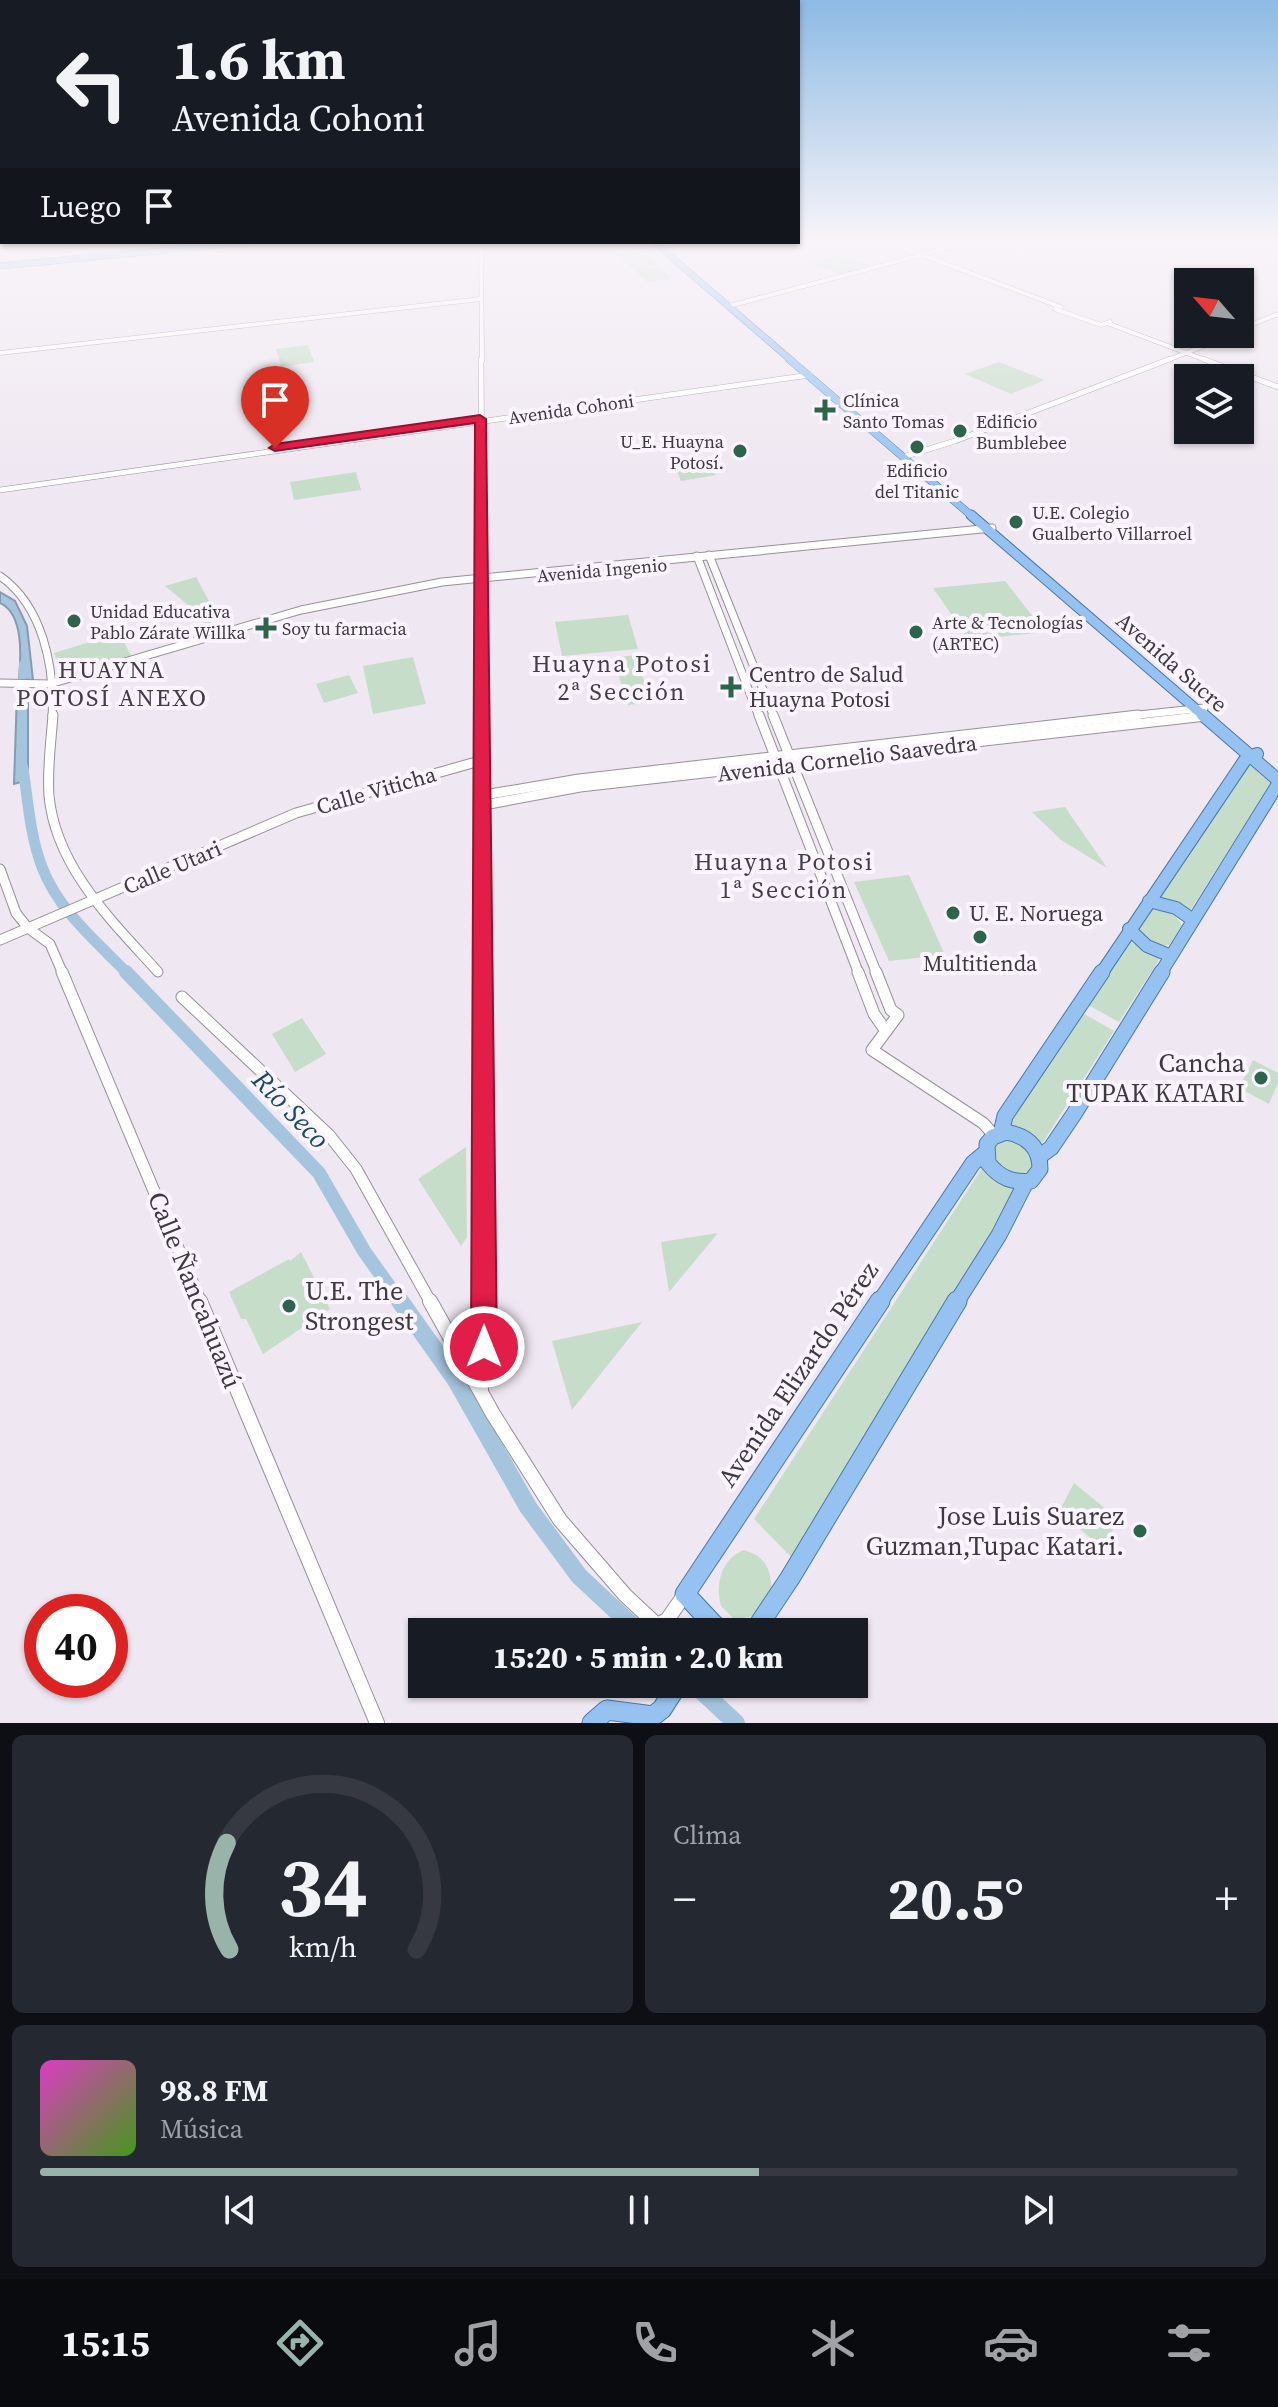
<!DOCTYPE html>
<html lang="es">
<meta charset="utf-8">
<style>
body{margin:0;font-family:"Source Serif 4",serif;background:#242831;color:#f1f3f6;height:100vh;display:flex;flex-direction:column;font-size:30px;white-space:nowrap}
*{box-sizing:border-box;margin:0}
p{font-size:26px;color:#9ea1a6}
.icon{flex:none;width:44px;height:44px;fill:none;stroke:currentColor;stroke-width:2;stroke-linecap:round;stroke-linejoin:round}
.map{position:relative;height:1723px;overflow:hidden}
.panel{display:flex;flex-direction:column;gap:12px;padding:12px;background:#0d0f14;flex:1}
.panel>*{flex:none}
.guide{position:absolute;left:0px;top:0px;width:800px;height:244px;box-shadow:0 2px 6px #0004;background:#171b24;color:#f1f3f6;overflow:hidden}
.needle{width:52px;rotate:298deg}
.controls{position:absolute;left:1174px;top:268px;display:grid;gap:16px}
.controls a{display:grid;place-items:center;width:80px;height:80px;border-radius:0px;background:#171b24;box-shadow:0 2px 6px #0004;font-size:40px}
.speed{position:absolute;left:24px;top:1594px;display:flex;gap:16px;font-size:40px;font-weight:700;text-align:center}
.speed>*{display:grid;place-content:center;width:104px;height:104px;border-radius:50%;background:#171b24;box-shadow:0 2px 6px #0004;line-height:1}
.speed .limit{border:12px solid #d22;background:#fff;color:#111}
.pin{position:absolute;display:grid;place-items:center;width:68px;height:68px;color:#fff;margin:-82px -34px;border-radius:50% 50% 50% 0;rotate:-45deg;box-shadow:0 0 8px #0007}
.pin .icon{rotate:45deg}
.me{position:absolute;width:88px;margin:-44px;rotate:0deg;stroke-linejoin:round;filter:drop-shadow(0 0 6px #0008)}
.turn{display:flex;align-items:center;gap:28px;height:168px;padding:0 40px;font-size:36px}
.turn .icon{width:104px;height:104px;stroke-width:2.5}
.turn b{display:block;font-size:56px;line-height:68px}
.then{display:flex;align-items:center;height:76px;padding:0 40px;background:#0003;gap:16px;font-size:30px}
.big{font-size:60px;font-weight:800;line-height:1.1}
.panel .card{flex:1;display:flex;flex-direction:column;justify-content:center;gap:12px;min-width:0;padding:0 28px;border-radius:12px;background:#242831}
.panel .dial{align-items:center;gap:0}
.dial svg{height:208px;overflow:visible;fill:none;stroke:#363941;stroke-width:7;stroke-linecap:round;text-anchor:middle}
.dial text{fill:#f1f3f6;stroke:none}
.song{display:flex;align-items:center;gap:24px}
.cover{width:96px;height:96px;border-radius:12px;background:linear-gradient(135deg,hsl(310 70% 55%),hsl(100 70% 35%))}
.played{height:8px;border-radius:4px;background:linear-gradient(90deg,#98b3aa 60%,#363941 60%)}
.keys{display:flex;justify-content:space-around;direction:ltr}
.heat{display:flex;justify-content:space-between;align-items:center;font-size:44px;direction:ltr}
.panel .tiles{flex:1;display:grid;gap:12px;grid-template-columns:1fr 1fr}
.card:last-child{grid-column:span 2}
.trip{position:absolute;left:408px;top:1618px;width:460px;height:80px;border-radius:0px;background:#171b24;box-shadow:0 2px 6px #0004;font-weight:800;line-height:80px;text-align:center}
.tab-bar{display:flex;height:128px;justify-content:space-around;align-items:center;background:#090b0e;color:#9ea1a6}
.tab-bar .icon{width:56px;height:56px}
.tab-bar .current{color:#98b3aa}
.tab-bar b{font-size:36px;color:#f1f3f6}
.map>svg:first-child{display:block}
.green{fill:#c6dec9}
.water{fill:#a5c4dd;stroke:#869bae;stroke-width:2}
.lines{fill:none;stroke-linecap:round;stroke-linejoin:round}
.river-far3{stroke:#a5c4dd;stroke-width:8}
.river-far2{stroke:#a5c4dd;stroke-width:11}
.river-far1{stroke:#a5c4dd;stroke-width:14}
.river{stroke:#a5c4dd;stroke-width:18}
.minor-far5-casing{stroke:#97909a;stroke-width:5}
.minor-far4-casing{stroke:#97909a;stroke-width:6}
.minor-far3-casing{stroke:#97909a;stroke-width:9}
.minor-far2-casing{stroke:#97909a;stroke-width:11}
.minor-far1-casing{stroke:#97909a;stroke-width:13}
.minor-casing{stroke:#97909a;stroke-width:16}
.major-far5-casing{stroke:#4978ac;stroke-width:7}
.major-far4-casing{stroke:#4978ac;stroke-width:8}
.major-far3-casing{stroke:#4978ac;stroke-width:11}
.major-far2-casing{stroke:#4978ac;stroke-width:14}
.major-far1-casing{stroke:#4978ac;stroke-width:17}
.major-casing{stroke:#4978ac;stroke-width:21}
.minor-far5{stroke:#fff;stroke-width:4}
.minor-far4{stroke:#fff;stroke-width:5}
.minor-far3{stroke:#fff;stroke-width:7}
.minor-far2{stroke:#fff;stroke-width:9}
.minor-far1{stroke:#fff;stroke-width:11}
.minor{stroke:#fff;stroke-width:14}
.major-far5{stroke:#95c2f1;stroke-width:6}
.major-far4{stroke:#95c2f1;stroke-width:7}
.major-far3{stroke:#95c2f1;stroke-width:9}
.major-far2{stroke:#95c2f1;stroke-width:12}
.major-far1{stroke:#95c2f1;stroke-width:15}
.major{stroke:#95c2f1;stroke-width:19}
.route{fill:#e11d48;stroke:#92132f;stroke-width:2}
.poi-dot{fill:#2c644c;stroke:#fcf4ff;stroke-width:3}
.labels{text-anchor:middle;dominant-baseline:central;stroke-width:8;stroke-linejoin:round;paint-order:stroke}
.far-poi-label{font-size:18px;fill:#3e3b3f;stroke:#fcf4ff;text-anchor:start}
.far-street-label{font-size:18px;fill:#3e3b3f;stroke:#fcf4ff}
.street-label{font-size:22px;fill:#3e3b3f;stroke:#fcf4ff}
.poi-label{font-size:22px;fill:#3e3b3f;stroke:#fcf4ff;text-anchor:start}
.neighbourhood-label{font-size:24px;letter-spacing:2px;fill:#443e46;stroke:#fcf4ff}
.near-poi-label{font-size:26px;fill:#3e3b3f;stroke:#fcf4ff;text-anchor:end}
.near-street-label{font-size:26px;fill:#3e3b3f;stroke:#fcf4ff}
.near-water-label{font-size:28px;font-style:italic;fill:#194a6c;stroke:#fcf4ff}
</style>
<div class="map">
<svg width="1278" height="1723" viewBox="0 0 1278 1723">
<rect width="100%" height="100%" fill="#efe7f1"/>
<!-- green -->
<g class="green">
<path d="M644 251 659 264 645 266 647 268 659 267 672 279 647 282 617 254Z"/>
<path d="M840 255 874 267 842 275 809 263Z"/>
<path d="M308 345 314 362 281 367 276 349Z"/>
<path d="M999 362 1045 380 1011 394 965 374Z"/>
<path d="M689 457 705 476 701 469 710 468 716 475 681 481 672 460Z"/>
<path d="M356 472 361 490 294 500 290 482Z"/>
<path d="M196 577 225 630 213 633 199 614 165 586Z"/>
<path d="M1005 581 1045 632 969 640 933 588Z"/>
<path d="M628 615 638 649 562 656 555 622Z"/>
<path d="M119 633 132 657 62 680 58 671 108 654 60 669 54 653Z"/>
<path d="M635 655 652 702 628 705 618 673 626 671H623L619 657Z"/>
<path d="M413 657 426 704 373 714 363 666Z"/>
<path d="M349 675 358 693 324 703 316 684Z"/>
<path d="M1249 763 1272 782 1188 914 1157 899Z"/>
<path d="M1065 807 1107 868 1061 840 1032 812Z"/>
<path d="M909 875 945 955 889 961 854 882Z"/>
<path d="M1159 908 1173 913 1182 925 1169 945C1152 948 1148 940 1137 928L1151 909Z"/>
<path d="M1131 942 1161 957 1119 1022 1088 1005Z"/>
<path d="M1081 1012 1114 1031 1040 1147 1030 1133 1006 1126Z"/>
<path d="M302 1018 326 1054 295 1072 272 1034Z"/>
<path d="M1253 1060 1278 1073V1083L1269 1104 1239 1088Z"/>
<path d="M1010 1139 1028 1147 1034 1164 1028 1174 1016 1176 997 1164 995 1146Z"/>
<path d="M466 1147 467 1237 461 1246 418 1179Z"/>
<path d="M984 1165 1000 1185 1020 1189 791 1557 754 1519Z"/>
<path d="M718 1233 669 1292 661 1242Z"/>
<path d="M301 1252 330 1309 263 1354 246 1319H241L229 1292 289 1259 290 1261Z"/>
<path d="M642 1322 572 1410 552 1341Z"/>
<path d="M1074 1483 1118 1519 1104 1549 1059 1512Z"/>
<path d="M744 1550C767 1557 770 1569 772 1591L756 1615 735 1620 721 1606C715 1584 721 1559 744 1550Z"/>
</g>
<!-- water -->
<g class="water">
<path d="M0 592 15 601 27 626 33 680 19 679C21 657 24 614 0 603Z"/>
<path d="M17 692H28V780L14 784Z"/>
</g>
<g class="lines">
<!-- river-far3 -->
<path class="river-far3" d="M21 707 23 664"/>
<!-- river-far2 -->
<path class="river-far2" d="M23 768C28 801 30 836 42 867 58 910 97 942 128 974"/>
<!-- river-far1 -->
<path class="river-far1" d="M126 972 319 1173 364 1251 401 1303"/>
<!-- river -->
<g class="river">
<path d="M400 1301 456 1380 528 1507 579 1576 639 1632"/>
<path d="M694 1684 736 1723"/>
</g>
<!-- minor-far5 casing -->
<g class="minor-far5-casing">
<g id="minor-far5">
<path d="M877 238 1061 307"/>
<path d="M481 242 482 361"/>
<path d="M729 306 985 238"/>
<path d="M1055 309 1101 325 1110 322"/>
<path d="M1107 323 1208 361"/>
<path d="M1240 329 1278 314"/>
<path d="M0 353 481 299"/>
<path d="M1165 361 1235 334"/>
</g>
</g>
<!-- minor-far4 casing -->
<g class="minor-far4-casing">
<g id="minor-far4">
<path d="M481 359 482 517"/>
<path d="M1203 359 1278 387"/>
<path d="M903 457 955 441 1170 359"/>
<path d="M0 490 810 375"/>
</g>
</g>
<!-- minor-far3 casing -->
<g class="minor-far3-casing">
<g id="minor-far3">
<path d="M482 515 483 717"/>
<path d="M709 555 774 717"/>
<path d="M697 556 759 717"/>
<path d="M0 576C43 606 55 668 52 717"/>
<path d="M0 683 50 684 301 610 442 582 992 528"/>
<path d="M1120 717 1204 708"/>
<path d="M1193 717 1206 716"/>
</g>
</g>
<!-- minor-far2 casing -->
<g class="minor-far2-casing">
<g id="minor-far2">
<path d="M53 715C51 742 47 769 49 796 56 868 113 922 158 972"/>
<path d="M483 715 484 974"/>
<path d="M759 715 859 974"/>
<path d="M773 715 877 974"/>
<path d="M484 795 579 779 1138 715"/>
<path d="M484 805 580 787 1206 716"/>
<path d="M0 869 16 913 28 928 50 944 63 974"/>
<path d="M0 940 296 813 483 760"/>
</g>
</g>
<!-- minor-far1 casing -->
<g class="minor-far1-casing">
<g id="minor-far1">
<path d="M62 972 201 1303"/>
<path d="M858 972 874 1014 886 1031"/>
<path d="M876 972 891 1010 898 1015 872 1050 983 1123 994 1135"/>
<path d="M182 997 329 1135 356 1169 431 1303"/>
<path d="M483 1303 484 972"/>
</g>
</g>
<!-- minor casing -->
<g class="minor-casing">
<g id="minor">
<path d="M200 1301 377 1723"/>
<path d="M430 1301 493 1414 560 1520 625 1595 657 1625 667 1620 685 1594"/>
<path d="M481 1391 483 1301"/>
</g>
</g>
<!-- major-far5 casing -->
<g class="major-far5-casing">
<g id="major-far5">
<path d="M654 242 792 361"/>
<path d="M0 266 251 242"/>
</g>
</g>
<!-- major-far4 casing -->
<g class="major-far4-casing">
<path id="major-far4" d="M789 359 973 517"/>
</g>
<!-- major-far3 casing -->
<g class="major-far3-casing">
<path id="major-far3" d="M971 515 1205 717"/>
</g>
<!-- major-far2 casing -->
<g class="major-far2-casing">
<g id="major-far2">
<path d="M1203 715 1278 780"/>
<path d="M1149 901 1176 908 1193 920"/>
<path d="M1129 929 1147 946 1171 956"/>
<path d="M1101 974 1245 760 1257 754"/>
<path d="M1160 974 1278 784"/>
</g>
</g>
<!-- major-far1 casing -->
<g class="major-far1-casing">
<g id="major-far1">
<path d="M1006 1132C1027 1136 1040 1147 1040 1169L1031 1181C1012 1183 1000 1178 988 1163L987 1144 993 1137Z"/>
<path d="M1001 1133 1005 1116 1102 972"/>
<path d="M1040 1156 1051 1148 1074 1114 1162 972"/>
<path d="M879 1303 973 1163 985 1153"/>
<path d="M956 1303 999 1235 1026 1182"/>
</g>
</g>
<!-- major casing -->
<g class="major-casing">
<g id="major">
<path d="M727 1632 715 1626 685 1594 880 1301"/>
<path d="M754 1632 790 1578 957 1301"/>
<path d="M592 1723 607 1710 653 1716 662 1709 678 1684"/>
</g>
</g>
<!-- minor-far5 -->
<use href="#minor-far5" class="minor-far5"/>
<!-- minor-far4 -->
<use href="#minor-far4" class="minor-far4"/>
<!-- minor-far3 -->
<use href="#minor-far3" class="minor-far3"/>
<!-- minor-far2 -->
<use href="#minor-far2" class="minor-far2"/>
<!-- minor-far1 -->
<use href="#minor-far1" class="minor-far1"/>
<!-- minor -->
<use href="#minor" class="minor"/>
<!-- major-far5 -->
<use href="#major-far5" class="major-far5"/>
<!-- major-far4 -->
<use href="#major-far4" class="major-far4"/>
<!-- major-far3 -->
<use href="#major-far3" class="major-far3"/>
<!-- major-far2 -->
<use href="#major-far2" class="major-far2"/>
<!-- major-far1 -->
<use href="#major-far1" class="major-far1"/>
<!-- major -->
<use href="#major" class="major"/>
</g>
<!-- sky -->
<linearGradient id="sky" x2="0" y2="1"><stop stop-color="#8dbae4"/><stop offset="0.5" stop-color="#f8f4f9"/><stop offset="1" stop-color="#f8f4f9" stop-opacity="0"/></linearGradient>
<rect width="1278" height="479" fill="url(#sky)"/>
<!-- route -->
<path class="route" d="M480 415 486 419 497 1347 493 1356 484 1360 475 1356 471 1347 475 423 275 451 269 448 275 444Z"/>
<!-- markers -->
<g class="poi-dot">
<path d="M821 398h8v8h8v8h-8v8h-8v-8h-8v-8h8z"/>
<circle cx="960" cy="431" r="8"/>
<circle cx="917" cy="447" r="8"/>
<circle cx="740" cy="451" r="8"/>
<circle cx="1016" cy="522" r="8"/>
<circle cx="74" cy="621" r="8"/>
<path d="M262 616h8v8h8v8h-8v8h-8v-8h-8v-8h8z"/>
<circle cx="916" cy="632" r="8"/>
<path d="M727 675h8v8h8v8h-8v8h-8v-8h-8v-8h8z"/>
<circle cx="953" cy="913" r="8"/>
<circle cx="980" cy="937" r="8"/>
<circle cx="1261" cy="1078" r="8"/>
<circle cx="289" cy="1306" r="8"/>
<circle cx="1140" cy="1531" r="8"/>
</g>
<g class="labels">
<!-- far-poi labels -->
<g class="far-poi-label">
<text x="843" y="400">Clínica<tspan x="843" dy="21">Santo Tomas</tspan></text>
<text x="976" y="421">Edificio<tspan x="976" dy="21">Bumblebee</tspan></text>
<text x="724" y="441" text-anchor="end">U_E. Huayna<tspan x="724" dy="21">Potosí.</tspan></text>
<text x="917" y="470" text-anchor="middle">Edificio<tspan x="917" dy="21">del Titanic</tspan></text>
<text x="1032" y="512">U.E. Colegio<tspan x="1032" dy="21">Gualberto Villarroel</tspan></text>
<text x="90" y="611">Unidad Educativa<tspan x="90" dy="21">Pablo Zárate Willka</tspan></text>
<text x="932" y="622">Arte &amp; Tecnologías<tspan x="932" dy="21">(ARTEC)</tspan></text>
<text x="282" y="628">Soy tu farmacia</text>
</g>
<!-- far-street labels -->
<g class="far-street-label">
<text transform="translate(571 409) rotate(-8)">Avenida Cohoni</text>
<text transform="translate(602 570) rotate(-5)">Avenida Ingenio</text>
</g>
<!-- street labels -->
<g class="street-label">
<text transform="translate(1172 662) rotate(41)">Avenida Sucre</text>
<text transform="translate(847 758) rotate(-7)">Avenida Cornelio Saavedra</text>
<text transform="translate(376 790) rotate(-16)">Calle Viticha</text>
<text transform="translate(172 867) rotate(-23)">Calle Utari</text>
</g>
<!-- poi labels -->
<g class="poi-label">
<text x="749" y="674">Centro de Salud<tspan x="749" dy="25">Huayna Potosi</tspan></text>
<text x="969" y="913">U. E. Noruega</text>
<text x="980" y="963" text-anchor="middle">Multitienda</text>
</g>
<!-- neighbourhood labels -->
<g class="neighbourhood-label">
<text x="622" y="663">Huayna Potosi<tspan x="622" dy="28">2ª Sección</tspan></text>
<text x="112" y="669">HUAYNA<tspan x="112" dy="28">POTOSÍ ANEXO</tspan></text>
<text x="784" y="861">Huayna Potosi<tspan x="784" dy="28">1ª Sección</tspan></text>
</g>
<!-- near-poi labels -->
<g class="near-poi-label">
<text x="1245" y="1063">Cancha<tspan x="1245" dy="30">TUPAK KATARI</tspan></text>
<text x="305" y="1291" text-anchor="start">U.E. The<tspan x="305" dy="30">Strongest</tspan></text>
<text x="1124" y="1516">Jose Luis Suarez<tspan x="1124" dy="30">Guzman,Tupac Katari.</tspan></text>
</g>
<!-- near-street labels -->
<g class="near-street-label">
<text transform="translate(195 1290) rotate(68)">Calle Ñancahuazú</text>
<text transform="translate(798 1374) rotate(-56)">Avenida Elizardo Pérez</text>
</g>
<!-- near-water labels -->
<g class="near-water-label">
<text transform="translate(291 1109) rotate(46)">Río Seco</text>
</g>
</g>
</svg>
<div class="controls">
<a><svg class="needle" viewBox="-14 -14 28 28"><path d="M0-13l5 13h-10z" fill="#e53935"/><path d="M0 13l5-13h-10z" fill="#9ea1a6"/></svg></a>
<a><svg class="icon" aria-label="layers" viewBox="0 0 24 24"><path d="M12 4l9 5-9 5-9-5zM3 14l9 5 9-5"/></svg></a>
</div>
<div class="speed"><div class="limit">40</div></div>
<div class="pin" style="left:275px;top:448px;background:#d93025"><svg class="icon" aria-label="arrive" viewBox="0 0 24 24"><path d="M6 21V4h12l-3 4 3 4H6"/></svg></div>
<svg class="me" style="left:484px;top:1347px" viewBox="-20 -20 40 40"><circle r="17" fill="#e11d48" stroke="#fff" stroke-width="3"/><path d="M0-11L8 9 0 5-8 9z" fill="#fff"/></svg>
<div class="trip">15:20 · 5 min · 2.0 km</div>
<div class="guide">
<div class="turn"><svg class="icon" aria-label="left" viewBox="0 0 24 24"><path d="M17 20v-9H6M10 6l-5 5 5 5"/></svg><div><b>1.6 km</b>Avenida Cohoni</div></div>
<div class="then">Luego<svg class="icon" aria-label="arrive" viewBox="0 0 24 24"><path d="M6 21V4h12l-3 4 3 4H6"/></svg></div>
</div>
</div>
<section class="panel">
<div class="tiles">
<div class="card dial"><svg viewBox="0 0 100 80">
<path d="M14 69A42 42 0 1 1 86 69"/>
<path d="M14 69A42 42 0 0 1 13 28" stroke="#98b3aa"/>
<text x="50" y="56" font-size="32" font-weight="700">34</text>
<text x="50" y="72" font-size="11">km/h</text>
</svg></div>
<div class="card"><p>Clima</p>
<div class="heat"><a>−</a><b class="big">20.5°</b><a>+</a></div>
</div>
<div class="card">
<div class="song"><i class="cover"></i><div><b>98.8 FM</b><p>Música</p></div></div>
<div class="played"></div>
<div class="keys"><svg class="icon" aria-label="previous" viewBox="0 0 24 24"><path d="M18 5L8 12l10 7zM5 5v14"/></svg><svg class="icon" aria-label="pause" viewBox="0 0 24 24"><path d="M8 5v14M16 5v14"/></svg><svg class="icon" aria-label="next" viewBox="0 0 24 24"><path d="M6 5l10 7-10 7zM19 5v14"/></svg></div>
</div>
</div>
</section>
<nav class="tab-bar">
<b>15:15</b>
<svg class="icon current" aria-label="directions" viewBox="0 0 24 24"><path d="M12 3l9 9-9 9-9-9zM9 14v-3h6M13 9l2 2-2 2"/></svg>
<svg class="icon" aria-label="music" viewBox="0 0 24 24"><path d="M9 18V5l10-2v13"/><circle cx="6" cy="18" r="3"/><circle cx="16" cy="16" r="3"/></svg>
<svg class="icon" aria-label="phone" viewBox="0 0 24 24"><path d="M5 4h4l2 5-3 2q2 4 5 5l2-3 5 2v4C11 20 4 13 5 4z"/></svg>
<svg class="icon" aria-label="climate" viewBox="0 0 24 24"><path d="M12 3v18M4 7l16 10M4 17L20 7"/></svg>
<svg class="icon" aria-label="car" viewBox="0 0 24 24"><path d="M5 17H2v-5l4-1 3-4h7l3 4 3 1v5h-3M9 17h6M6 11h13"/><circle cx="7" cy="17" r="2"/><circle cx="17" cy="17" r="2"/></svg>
<svg class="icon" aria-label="filters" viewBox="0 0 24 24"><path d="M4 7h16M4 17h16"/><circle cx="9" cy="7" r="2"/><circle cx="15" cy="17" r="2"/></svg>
</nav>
